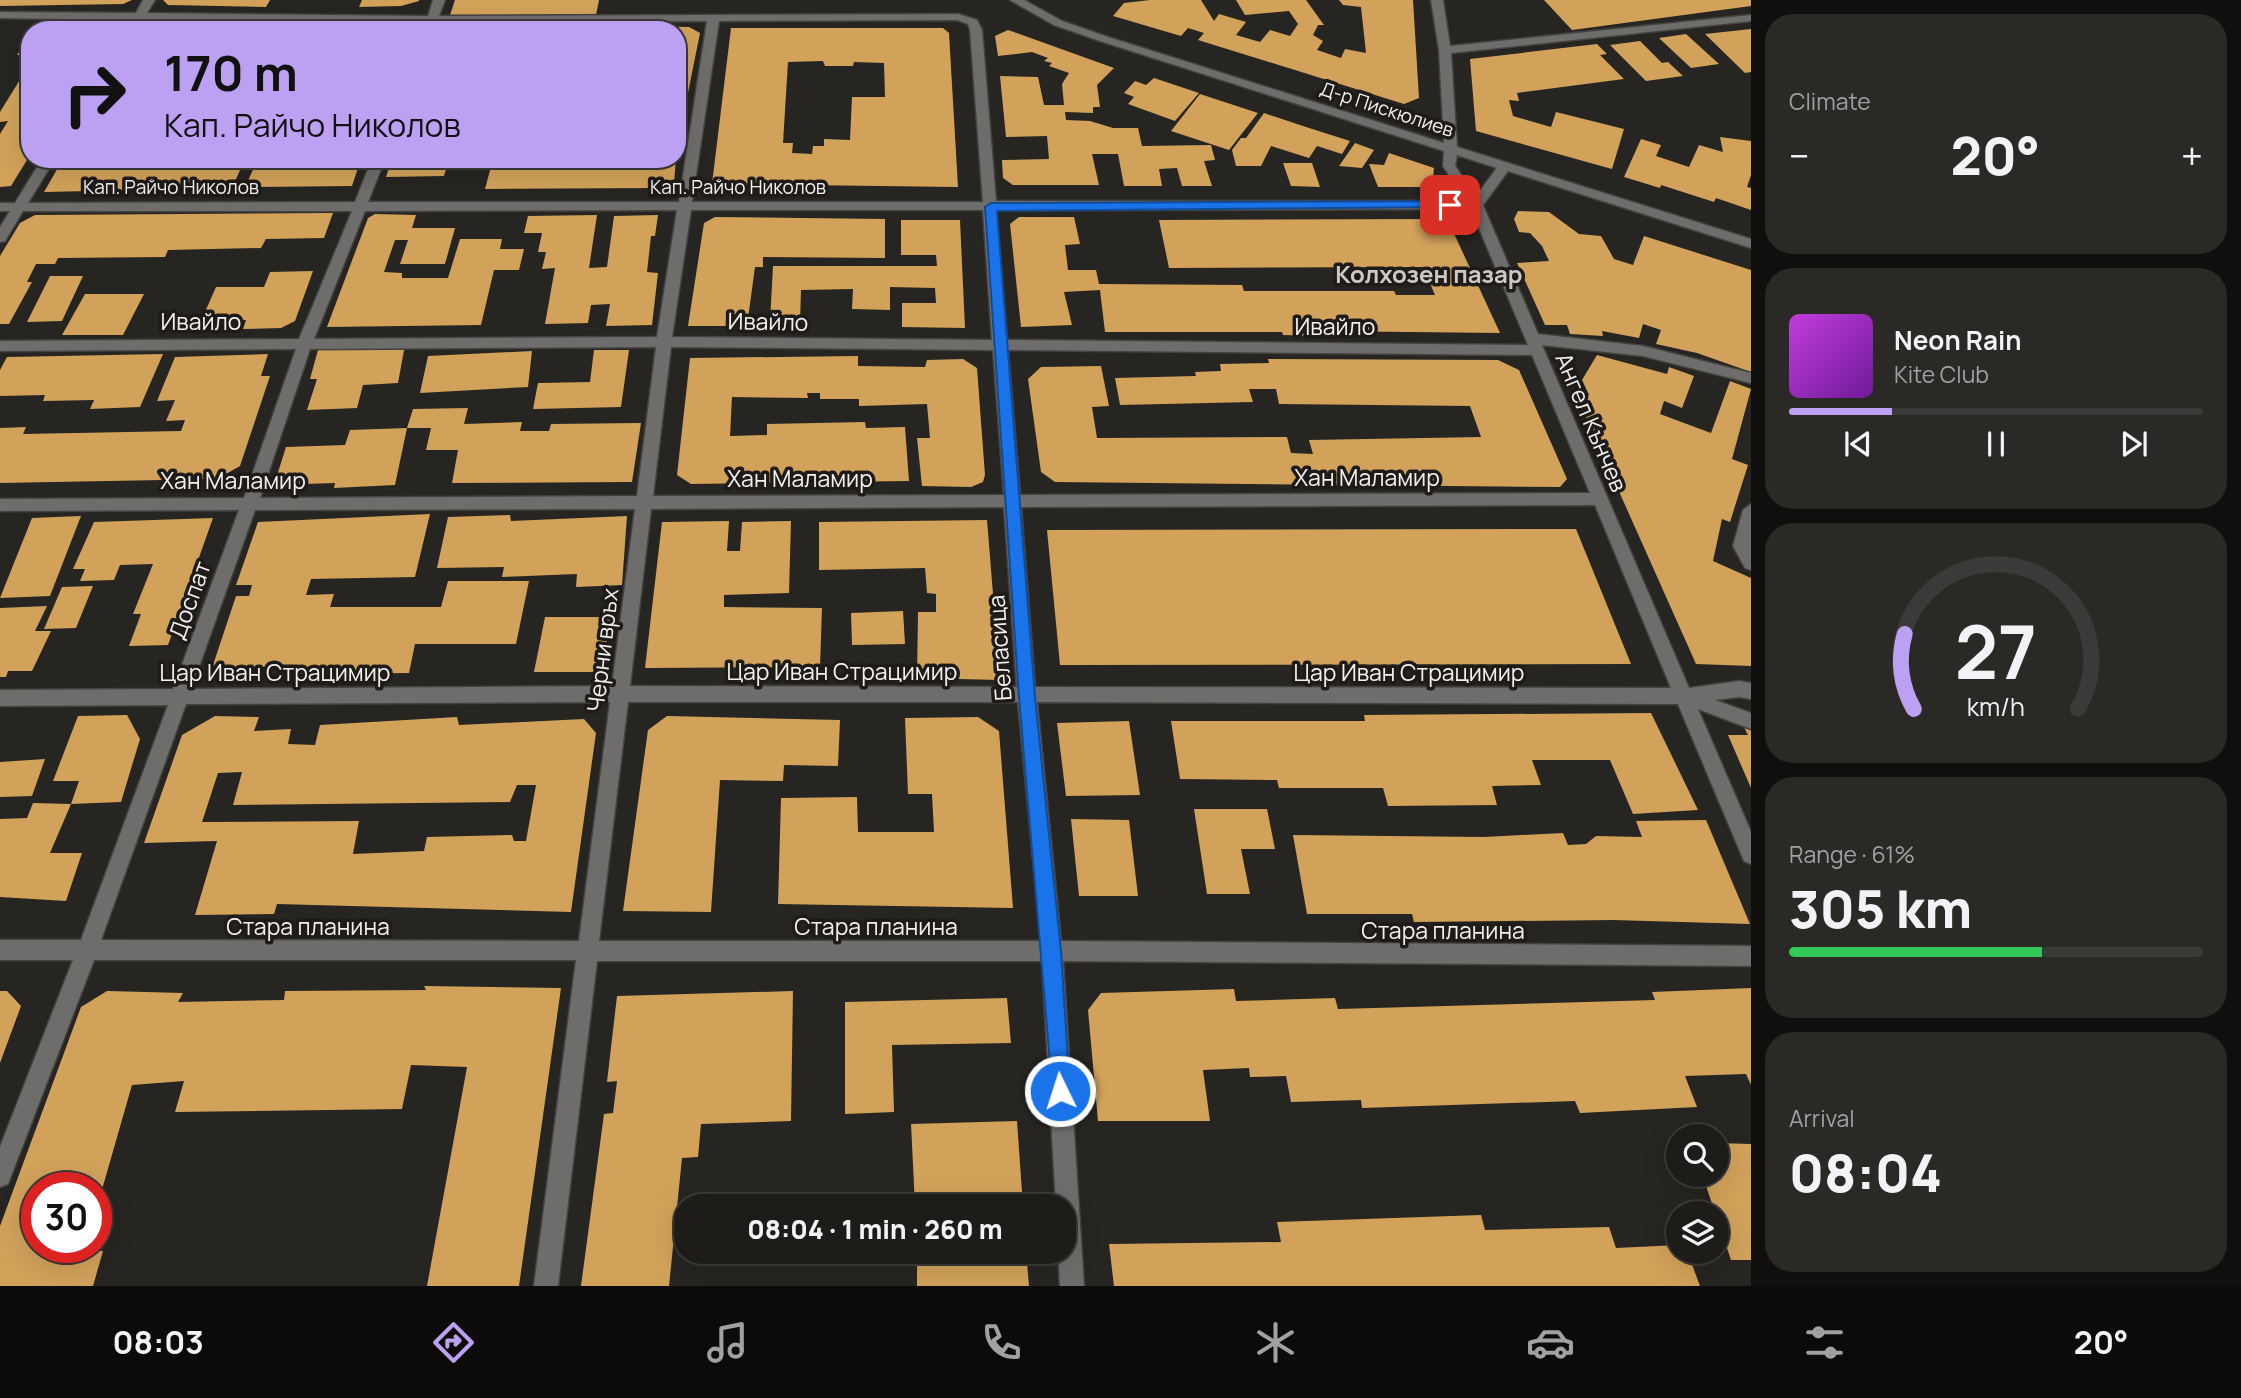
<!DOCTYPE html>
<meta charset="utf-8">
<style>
body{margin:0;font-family:Manrope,sans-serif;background:#2a2926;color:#f1f3f6;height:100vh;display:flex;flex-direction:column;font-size:26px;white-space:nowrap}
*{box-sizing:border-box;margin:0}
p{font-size:23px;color:#a0a1a2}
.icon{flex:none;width:38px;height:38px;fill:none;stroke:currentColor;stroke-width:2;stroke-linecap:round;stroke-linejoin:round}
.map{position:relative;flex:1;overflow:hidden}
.panel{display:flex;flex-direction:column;gap:14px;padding:14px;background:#100f0e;width:490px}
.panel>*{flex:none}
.hud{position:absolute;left:21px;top:21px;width:665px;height:147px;border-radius:28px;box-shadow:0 7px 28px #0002,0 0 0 2px #3b3a38;background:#bca0f2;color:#111;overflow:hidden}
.buttons{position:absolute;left:1666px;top:1124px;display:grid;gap:14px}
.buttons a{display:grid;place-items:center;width:63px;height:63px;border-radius:50%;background:#1d1c19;box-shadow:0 7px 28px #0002,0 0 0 2px #3b3a38;font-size:35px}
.speed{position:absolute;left:21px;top:1172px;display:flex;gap:14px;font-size:35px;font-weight:700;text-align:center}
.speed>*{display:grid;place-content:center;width:91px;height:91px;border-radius:50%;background:#1d1c19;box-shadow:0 7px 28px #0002,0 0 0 2px #3b3a38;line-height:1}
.speed .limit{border:10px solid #d22;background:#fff;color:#111}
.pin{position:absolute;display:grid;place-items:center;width:60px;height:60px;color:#fff;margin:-30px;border-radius:14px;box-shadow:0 4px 10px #0006}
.me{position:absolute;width:77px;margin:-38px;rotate:356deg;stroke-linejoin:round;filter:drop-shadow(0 0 5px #0008)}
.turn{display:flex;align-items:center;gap:24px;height:147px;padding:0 28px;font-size:32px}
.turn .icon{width:91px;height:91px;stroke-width:2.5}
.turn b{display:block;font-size:49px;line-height:60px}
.big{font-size:52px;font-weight:800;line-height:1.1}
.panel .tile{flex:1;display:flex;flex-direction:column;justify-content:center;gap:10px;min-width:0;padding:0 24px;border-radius:28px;background:#2a2926}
.panel .dial{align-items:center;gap:0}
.dial svg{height:182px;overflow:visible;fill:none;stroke:#3b3a38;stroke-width:7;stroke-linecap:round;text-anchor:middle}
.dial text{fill:#f1f3f6;stroke:none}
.song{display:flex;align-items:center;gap:21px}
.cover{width:84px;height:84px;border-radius:10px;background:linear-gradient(135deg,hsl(290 70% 55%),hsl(280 70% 35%))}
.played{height:7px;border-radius:4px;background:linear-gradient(90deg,#bca0f2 25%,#3b3a38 25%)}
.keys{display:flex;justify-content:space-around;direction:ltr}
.heat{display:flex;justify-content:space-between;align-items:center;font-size:38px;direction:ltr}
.charge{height:10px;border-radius:5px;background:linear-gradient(90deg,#34c759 61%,#3b3a38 0)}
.trip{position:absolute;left:674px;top:1194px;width:402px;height:70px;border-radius:28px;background:#1d1c19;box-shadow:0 7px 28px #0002,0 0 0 2px #3b3a38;font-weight:800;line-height:70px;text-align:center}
.tab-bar{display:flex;height:112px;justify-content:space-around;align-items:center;background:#0c0b0a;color:#a0a1a2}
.tab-bar .icon{width:49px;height:49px}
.tab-bar .on{color:#bca0f2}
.tab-bar b{font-size:32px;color:#f1f3f6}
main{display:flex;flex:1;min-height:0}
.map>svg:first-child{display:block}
.building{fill:#d2a25b;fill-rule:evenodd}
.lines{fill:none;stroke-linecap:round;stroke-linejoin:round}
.minor-casing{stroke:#44423e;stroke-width:3}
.minor{fill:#6e6d6b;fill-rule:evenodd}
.route{fill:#1a73e8;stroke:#114b97;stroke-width:2}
.labels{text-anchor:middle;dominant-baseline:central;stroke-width:7;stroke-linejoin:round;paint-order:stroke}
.far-street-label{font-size:19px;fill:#f3f1ef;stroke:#1e1b18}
.street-label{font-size:23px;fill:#f3f1ef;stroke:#1e1b18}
.far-district-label{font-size:24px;font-weight:bold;fill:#ccc9c5;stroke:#1e1b18}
</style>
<main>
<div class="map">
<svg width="1751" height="1286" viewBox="0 0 1751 1286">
<rect width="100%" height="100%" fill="#272521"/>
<!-- building -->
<g class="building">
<path d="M0 0H132L123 4 0 6Z"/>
<path d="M163 0H270L266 7 168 5Z"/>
<path d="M362 0H419V1L401 6 359 7Z"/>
<path d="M455 0H599L596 15H450Z"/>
<path d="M1150 0H1201L1214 21 1219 14 1246 22 1236 35 1260 42 1270 30 1290 36 1298 24 1289 11 1245 15 1236 0H1306L1324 25H1318L1313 35 1323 41 1317 50 1341 58 1345 49 1366 53 1361 7 1343 5 1339 0H1413L1419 98 1404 104 1198 40 1204 33 1188 28 1181 36 1113 16 1124 3Z"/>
<path d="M1544 0H1751V6L1572 30Z"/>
<path d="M238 21 236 25 276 24 273 30H140L159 22Z"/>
<path d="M108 22 118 30H35L40 24Z"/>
<path d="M366 22 363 30H316L318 23Z"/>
<path d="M635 26 689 27 700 33 682 123H688L684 147H677V30H634Z"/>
<path d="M731 28H943L949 33 958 187 712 184ZM823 61 825 66H853L854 62 884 63 885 97H852L850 140 824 139V146H813L812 154 792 153 793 143H783L788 62Z"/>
<path d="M1751 29V72L1745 73 1705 34Z"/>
<path d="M1008 30 1114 68 1097 85 1100 107H1093V113L1065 112 1066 120 1090 121 1113 128H1138L1142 146 1211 145 1215 160 1204 161 1212 186H1182L1177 168 1159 169 1162 186H1124L1118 154H1092L1099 185H1013L1003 178 1002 160 1049 159 1047 136 1006 137 1000 76 1038 77 1044 105H1064L1062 84 1069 73 1049 66 1052 63 1044 61 1048 58 1032 52 998 56 995 36Z"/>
<path d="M1686 34 1719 64 1691 68 1659 38Z"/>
<path d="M30 37V55H17Z"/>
<path d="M1640 41 1662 63 1668 62 1683 76 1646 81 1610 45Z"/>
<path d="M1597 44 1607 54 1600 55 1624 79 1517 93 1519 101 1509 100 1513 116 1551 127 1556 112 1624 129 1612 169 1476 131 1470 59Z"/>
<path d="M21 78H30V155L11 186 0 187V134L8 121 0 122V112Z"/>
<path d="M1154 78 1199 93 1175 121 1128 104 1134 97 1124 93 1135 81 1146 85Z"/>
<path d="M1200 94 1258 113 1229 150 1171 131Z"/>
<path d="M1264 113 1306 127 1350 141 1342 154 1317 146 1309 158 1271 146 1261 166H1236L1232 150 1241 138H1246Z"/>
<path d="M1720 137 1751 141V175L1747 187 1751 188V210L1716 198 1714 202 1661 185 1660 188 1624 177 1641 139 1661 145 1656 156 1689 167 1699 145 1723 152Z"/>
<path d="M1355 143 1374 150 1362 168 1339 166Z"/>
<path d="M1389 153 1434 168 1432 187H1378L1369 164 1384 165Z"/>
<path d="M63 159H245L232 188 44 192Z"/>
<path d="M258 159 344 162 345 159H361L352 186 245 187Z"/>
<path d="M392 159H449L444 176 386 177Z"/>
<path d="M493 159H586V162L676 159 674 183 661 188 485 189Z"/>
<path d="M1283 163H1312L1320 187 1291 186Z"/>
<path d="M1518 211 1549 212 1579 234 1601 236 1614 259 1633 265 1644 236 1751 270V372L1697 353 1656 344 1661 330 1643 324 1639 338 1602 331 1603 336 1570 334 1567 325H1545L1517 263 1549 261 1542 246 1530 233 1519 232 1514 219Z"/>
<path d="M333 213 324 238 266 239 261 248 168 250 165 257 58 258 55 264H36L27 282H32L9 324H0V256L20 223 35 215Z"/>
<path d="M375 214 416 215 412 228H455L445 264H400L408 240H395L384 272 402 273V278H448L460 239H502L500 249H524L519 270H494L481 325 327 327 368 218Z"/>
<path d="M597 215 589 268 607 267 614 216 658 215 655 236H651L647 272 658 273 652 325 606 326 610 304 591 305 588 323 545 324 555 268 542 269 546 252H538L542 233H524L528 216Z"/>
<path d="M715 217 885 219V258L763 257V267H755L747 326H688L704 223Z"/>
<path d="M1019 217H1074L1080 244 1065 245 1068 270H1096L1099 284 1242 285 1244 291H1394L1396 295H1435L1423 267 1169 268 1159 220 1436 219 1451 227 1500 333 1318 331 1319 336 1283 335 1282 332H1105L1100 290 1064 292 1072 325 1021 327 1010 224Z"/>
<path d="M901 220H960L965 328 902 327V303H936L935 288 890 287V310L852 309 853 289 801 290 800 322H770L773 266H937L936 255H901Z"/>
<path d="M313 271 295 321 281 328 243 329 246 320 201 321 216 287H264L270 272Z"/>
<path d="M50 276H83L62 321 27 322Z"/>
<path d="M85 294H144L123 335H62Z"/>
<path d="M405 345 398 383 363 385 357 408 307 410 317 379H310L318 350Z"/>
<path d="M594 350H629L621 407 533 409 538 383 590 382Z"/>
<path d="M532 351 528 387 420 393 428 356Z"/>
<path d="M163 354 140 407 90 409 94 400 43 401 45 395 0 396V370L7 357Z"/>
<path d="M268 354 261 376H270L240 466 217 479 0 483V428L26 427 23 434 181 431 185 420 166 421 175 400 157 401 175 357Z"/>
<path d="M1597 355 1667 374 1669 367 1694 376 1682 408 1664 401 1660 414 1711 433 1730 381 1751 389 1732 459 1748 465 1730 522 1722 519 1713 561 1751 578V666L1696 664 1576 395H1589L1582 380Z"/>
<path d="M858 356V366L925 367 927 360 963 359 977 368 985 475 983 482 971 487 922 486 917 438H930L927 404 859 406V399H820V393H807L808 398 732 397 730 436 767 435V424L865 422 866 428 905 427 909 481 691 484 677 475 690 358Z"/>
<path d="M1268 359 1498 360 1519 370 1567 479 1560 487 1055 482 1041 472 1028 379 1041 367 1101 366 1109 406 1092 407 1097 438 1287 437 1291 453 1313 454 1309 440 1481 437 1470 406 1279 404 1276 389H1249L1253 402 1120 405 1115 378 1196 376 1195 372 1221 371 1220 364 1269 363Z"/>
<path d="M468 408 464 424 522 422 520 431H549L551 424 641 423 632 482 452 483 458 450H426L431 428H407L413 409Z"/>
<path d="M407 428 395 485 334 488 335 483 274 485 286 447 345 445 350 430Z"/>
<path d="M430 514 415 577 311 579 306 595 334 594 330 607H441L448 581H529L516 644H415L409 673 296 674 299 666 212 668 236 596H249L252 585H236L258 522Z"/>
<path d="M510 515 511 521 627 516 622 585 576 587 577 574 502 577 504 567 437 568 448 517Z"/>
<path d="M81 516 50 596 0 598 32 518Z"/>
<path d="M213 518 168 645 129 646 141 614H133L153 564 120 565 114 580 80 581 85 569H73L94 522Z"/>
<path d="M987 520 1000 680 917 678 918 612H936V594L927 593 925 568 819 570V522Z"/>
<path d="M729 521 727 551H740L742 522 791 521 789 593 724 595V607L822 608 820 667 645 668 662 522Z"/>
<path d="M1576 529 1631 664 1060 665 1047 530Z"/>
<path d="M93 586 76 628 44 629 62 587Z"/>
<path d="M47 606 35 631H51L32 671H8L6 677H0V608Z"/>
<path d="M903 611 905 644 852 645 851 613Z"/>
<path d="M545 617H611L602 672H534Z"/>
<path d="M1651 713 1698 810 1633 814 1610 760H1532L1541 785 1492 786 1497 805 1388 806 1383 788H1279L1277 780 1180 779 1171 721H1365L1364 715Z"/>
<path d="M127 715 140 739 121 802 71 804 79 781H53L78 716Z"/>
<path d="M215 716 259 717 254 731 291 729 288 744 315 745 320 725 457 717 459 725 584 719 596 733 571 912 277 904 274 914 195 915 217 841 144 843 182 735ZM242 772 233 805 510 802 517 785H536L526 841H514L512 835 427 837 424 851 353 854 359 821 202 822 218 773Z"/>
<path d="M667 716 840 720 838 766 784 765 783 781 720 780 711 912 623 911 648 730Z"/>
<path d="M978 717 999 731 1013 908 778 904 781 798 857 797 858 832H934L932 794H908L905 718Z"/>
<path d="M1129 721 1140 795 1066 796 1057 723Z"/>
<path d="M1744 727H1751V788L1728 735H1748Z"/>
<path d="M45 759 32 796 0 797V762Z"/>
<path d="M33 803 71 804 50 853H82L66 901 0 897V819L27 818Z"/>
<path d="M1194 809H1267L1275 849H1241L1250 894H1207Z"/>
<path d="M1071 819 1129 820 1138 896H1079Z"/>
<path d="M1706 820 1750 924 1613 920 1414 922 1412 914H1307L1293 835 1484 837 1563 833 1568 845 1586 844 1596 836 1642 837 1636 821Z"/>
<path d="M424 986 561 988 519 1286H427L467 1067 411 1065 402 1109 175 1112 184 1081 132 1085 97 1207 96 1188H37V1248L103 1251 93 1286H0V1226L81 1007 107 991 183 993 178 1002 284 1000 285 991 426 990Z"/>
<path d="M1751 988V1085L1746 1074 1685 1076 1697 1107 1580 1113 1575 1101 1362 1108 1361 1100 1291 1102 1286 1076 1250 1077 1249 1068 1203 1070 1210 1121H1098L1088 1010 1101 993 1234 989 1236 1001 1335 998 1338 1009 1655 1000 1652 992Z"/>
<path d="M0 991H7L21 1006 0 1063Z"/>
<path d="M793 991 791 1121 701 1124 698 1157 682 1158 669 1286H581L604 1114 613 1113 617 1081 607 1082 617 996Z"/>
<path d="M1007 998 1011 1043 892 1045 894 1112 845 1114V1002Z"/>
<path d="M1017 1121 1023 1206H915L911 1124Z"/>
<path d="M1717 1143 1751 1144V1260H1731L1702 1174H1717Z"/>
<path d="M1481 1215 1485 1230 1609 1227 1616 1248 1678 1245V1251H1687L1700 1286H1114L1109 1244 1281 1242 1277 1222Z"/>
<path d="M917 1251H1026L1029 1286H917Z"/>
</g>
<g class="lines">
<!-- minor casing -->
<g class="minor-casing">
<g id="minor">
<path d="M143 0H155L147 13 428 16 433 0H445L439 16 958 14 977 20 982 30 996 201H1466L1443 166 1444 151 1100 41 1054 25 1010 0H1024L1062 21 1108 37 1444 143 1439 50 1431 0H1443L1450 46 1751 15V21L1451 53 1457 147 1751 239V248L1508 171 1483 205 1538 334 1643 346 1751 373V383L1643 356 1542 345 1689 688 1739 681 1751 683V699L1739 697 1715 700 1751 713V729L1698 709 1751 832V864L1744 861 1678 704 1037 702 1061 941 1751 946V966L1063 961 1084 1286H1060L1058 1251H1064V1206H1056L1042 961H597L558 1286H534L576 960H94L11 1176 8 1184 0 1187V1147L73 960H0V940H81L168 705 0 706V690L173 689 239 510 0 511V499L244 498 296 349 0 351V341L299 339 352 211H23L5 241 0 242V227L10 211H0V203H15L42 159H55L28 203 355 202 372 159H385L368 202H679L707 21 437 22 434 30H422L425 22 143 20 137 30H125L131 20 0 18V12L136 13ZM957 20 968 24 970 30 983 202H692L719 21ZM1457 155 1497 168 1476 196 1455 166ZM1471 209 1528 345 1007 340 996 210ZM677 210 657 337 314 339 365 211ZM691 210H983L992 340 672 337ZM656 347 637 496 260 498 310 349ZM671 347 993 350 1004 495 653 496ZM1008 350 1532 355 1590 493 1020 495ZM1595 505 1671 688 1035 687 1021 507ZM1004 507 1017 687 630 686 651 509ZM635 509 612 686 191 689 255 510ZM610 702 579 941 101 940 186 704ZM628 702H1018L1041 941H599Z"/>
<path d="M1751 504V570L1745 568 1733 546 1743 510Z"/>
</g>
</g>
<!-- minor -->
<use href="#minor" class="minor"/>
</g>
<!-- route -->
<path class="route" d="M1450 201 1454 202V207L997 211 1035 697 1061 951 1070 1091 1067 1098 1060 1101 1053 1098 1019 697 985 207 991 203Z"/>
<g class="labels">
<!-- far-street labels -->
<g class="far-street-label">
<text transform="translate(1387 109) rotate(18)">Д-р Пискюлиев</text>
<text x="171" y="187">Кап. Райчо Николов</text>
<text x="738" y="187">Кап. Райчо Николов</text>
</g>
<!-- street labels -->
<g class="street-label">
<text x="201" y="321">Ивайло</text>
<text transform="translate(768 321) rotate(1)">Ивайло</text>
<text x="1335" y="326">Ивайло</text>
<text transform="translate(1592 422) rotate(67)">Ангел Кънчев</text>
<text x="1367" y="477">Хан Маламир</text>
<text x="800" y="478">Хан Маламир</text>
<text x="233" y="480">Хан Маламир</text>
<text transform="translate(189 600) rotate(-70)">Доспат</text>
<text transform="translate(999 648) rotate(-94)">Беласица</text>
<text transform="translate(602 650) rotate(-83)">Черни връх</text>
<text x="842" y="671">Цар Иван Страцимир</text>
<text x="275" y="672">Цар Иван Страцимир</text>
<text x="1409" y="672">Цар Иван Страцимир</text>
<text x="308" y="926">Стара планина</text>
<text x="876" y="926">Стара планина</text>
<text x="1443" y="930">Стара планина</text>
</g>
<!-- far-district labels -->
<g class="far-district-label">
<text x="1429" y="273">Колхозен пазар</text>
</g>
</g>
</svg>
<div class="buttons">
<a><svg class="icon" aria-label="search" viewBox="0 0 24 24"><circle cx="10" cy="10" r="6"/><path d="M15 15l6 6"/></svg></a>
<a><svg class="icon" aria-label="layers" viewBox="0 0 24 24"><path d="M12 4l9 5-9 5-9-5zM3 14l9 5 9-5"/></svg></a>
</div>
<div class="speed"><div class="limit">30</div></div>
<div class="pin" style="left:1450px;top:205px;background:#d93025"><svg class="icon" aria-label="arrive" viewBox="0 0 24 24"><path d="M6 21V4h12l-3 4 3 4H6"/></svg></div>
<svg class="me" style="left:1060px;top:1091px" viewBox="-20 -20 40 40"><circle r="17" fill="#1a73e8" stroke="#fff" stroke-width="3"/><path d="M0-11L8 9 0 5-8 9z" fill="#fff"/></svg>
<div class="trip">08:04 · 1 min · 260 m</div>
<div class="hud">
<div class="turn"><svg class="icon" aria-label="right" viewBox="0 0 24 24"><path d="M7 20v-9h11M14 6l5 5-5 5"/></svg><div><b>170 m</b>Кап. Райчо Николов</div></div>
</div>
</div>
<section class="panel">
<div class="tile"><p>Climate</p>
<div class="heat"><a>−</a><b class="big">20°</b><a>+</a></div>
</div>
<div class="tile">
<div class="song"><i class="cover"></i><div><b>Neon Rain</b><p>Kite Club</p></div></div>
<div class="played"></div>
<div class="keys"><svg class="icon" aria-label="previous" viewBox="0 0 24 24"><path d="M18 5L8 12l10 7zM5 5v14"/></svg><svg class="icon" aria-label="pause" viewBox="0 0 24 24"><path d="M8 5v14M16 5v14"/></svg><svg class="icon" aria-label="next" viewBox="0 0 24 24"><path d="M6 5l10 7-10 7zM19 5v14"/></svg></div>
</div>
<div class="tile dial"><svg viewBox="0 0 100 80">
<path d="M14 69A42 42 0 1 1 86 69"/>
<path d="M14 69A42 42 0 0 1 10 36" stroke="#bca0f2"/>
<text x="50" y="56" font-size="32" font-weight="700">27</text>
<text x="50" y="72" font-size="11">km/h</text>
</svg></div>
<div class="tile"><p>Range · 61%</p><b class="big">305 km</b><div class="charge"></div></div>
<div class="tile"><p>Arrival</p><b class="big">08:04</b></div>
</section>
</main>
<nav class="tab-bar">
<b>08:03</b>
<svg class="icon on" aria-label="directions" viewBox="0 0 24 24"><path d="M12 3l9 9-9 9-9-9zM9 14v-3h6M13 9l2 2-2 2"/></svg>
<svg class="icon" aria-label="music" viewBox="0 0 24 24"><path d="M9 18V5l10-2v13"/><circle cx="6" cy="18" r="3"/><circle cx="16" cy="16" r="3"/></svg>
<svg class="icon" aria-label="phone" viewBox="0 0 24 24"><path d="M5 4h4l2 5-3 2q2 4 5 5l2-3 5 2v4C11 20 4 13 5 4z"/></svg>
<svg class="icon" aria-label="climate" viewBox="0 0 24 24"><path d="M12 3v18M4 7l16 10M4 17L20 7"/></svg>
<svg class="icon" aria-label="car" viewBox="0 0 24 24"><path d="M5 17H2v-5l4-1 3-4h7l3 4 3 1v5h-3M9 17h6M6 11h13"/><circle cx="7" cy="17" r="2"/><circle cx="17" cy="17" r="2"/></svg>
<svg class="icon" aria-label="filters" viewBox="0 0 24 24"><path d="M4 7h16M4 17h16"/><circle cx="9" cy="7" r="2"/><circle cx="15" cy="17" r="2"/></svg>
<b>20°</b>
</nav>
